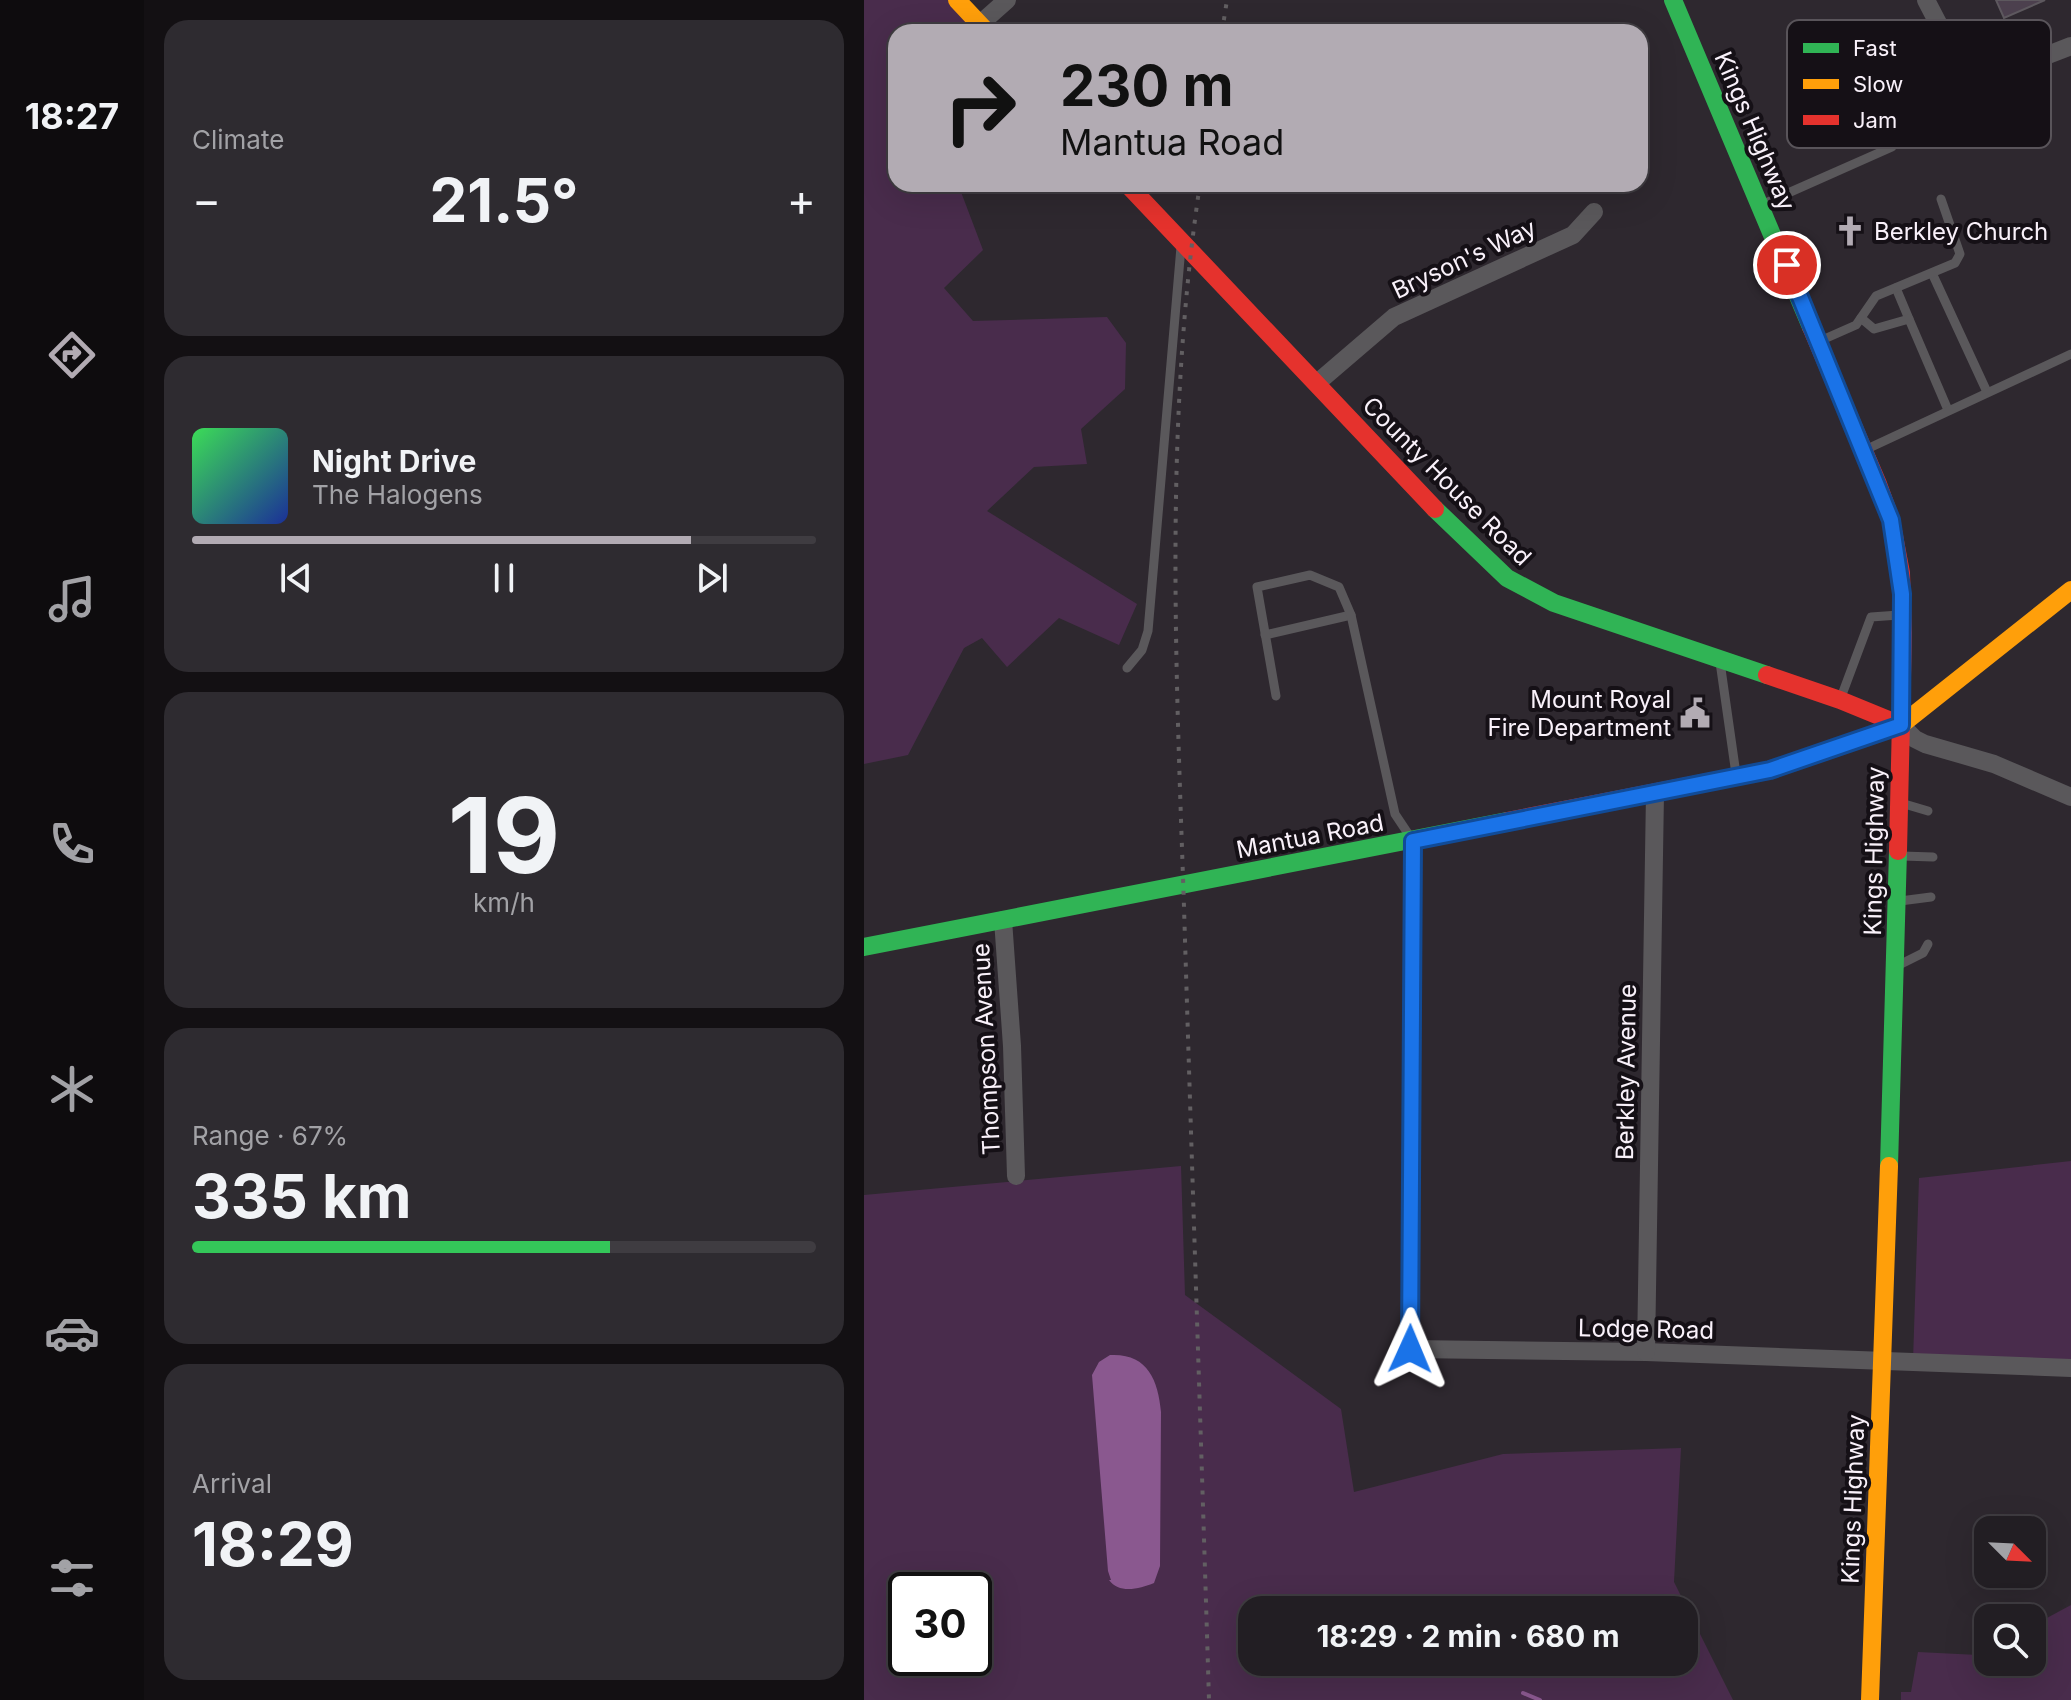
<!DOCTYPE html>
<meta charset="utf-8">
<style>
body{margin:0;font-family:Inter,sans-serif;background:#2e2b30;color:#f1f3f6;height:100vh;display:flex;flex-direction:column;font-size:30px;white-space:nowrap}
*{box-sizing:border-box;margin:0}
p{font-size:26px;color:#a2a2a6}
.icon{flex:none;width:44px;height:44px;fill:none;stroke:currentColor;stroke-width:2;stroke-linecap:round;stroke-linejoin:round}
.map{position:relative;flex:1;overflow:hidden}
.side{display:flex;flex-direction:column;gap:20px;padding:20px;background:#131013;width:720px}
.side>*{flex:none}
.guide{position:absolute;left:24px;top:24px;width:760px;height:168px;border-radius:24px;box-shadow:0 8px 32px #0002,0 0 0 2px #3f3c41;background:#b2abb3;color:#111;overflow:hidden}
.needle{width:52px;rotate:114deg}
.controls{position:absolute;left:1110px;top:1516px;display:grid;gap:16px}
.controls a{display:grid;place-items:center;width:72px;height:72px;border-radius:16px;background:#221e23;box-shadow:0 8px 32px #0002,0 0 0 2px #3f3c41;font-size:40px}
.speed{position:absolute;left:24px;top:1572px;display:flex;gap:16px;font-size:40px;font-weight:700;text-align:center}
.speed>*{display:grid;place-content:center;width:104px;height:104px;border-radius:50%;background:#221e23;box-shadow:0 8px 32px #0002,0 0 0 2px #3f3c41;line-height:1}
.speed .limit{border:4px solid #111;border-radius:12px;background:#fff;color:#111}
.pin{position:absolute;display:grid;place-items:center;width:68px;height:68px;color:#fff;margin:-34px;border:4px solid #fff;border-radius:50%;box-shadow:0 2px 8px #0007}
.me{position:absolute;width:88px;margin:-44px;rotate:1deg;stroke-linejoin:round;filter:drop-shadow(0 0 6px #0008)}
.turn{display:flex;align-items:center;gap:28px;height:168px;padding:0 40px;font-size:36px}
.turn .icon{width:104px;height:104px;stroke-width:2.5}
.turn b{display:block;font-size:56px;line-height:68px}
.big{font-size:60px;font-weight:700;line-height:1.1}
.side .card{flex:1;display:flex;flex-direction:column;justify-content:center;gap:12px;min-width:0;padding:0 28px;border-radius:24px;background:#2e2b30}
.side .dial{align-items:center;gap:0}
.dial b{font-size:104px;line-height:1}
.song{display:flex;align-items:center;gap:24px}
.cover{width:96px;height:96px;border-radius:12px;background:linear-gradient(135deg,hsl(130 70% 55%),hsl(230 70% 35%))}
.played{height:8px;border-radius:4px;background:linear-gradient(90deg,#b2abb3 80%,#3f3c41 80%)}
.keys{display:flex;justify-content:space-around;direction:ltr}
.heat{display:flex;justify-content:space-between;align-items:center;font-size:44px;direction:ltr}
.charge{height:12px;border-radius:6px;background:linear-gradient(90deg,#34c759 67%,#3f3c41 0)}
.trip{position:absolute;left:374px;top:1596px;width:460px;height:80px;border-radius:24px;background:#221e23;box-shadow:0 8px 32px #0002,0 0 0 2px #3f3c41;font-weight:700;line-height:80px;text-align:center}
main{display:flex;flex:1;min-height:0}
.dock{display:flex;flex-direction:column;width:144px;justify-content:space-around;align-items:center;background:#0e0c0e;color:#a2a2a6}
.dock .icon{width:56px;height:56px}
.dock .active{color:#b2abb3}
.dock b{font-size:36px;color:#f1f3f6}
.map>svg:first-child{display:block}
.green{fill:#492c4c;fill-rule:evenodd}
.water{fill:#8a588f}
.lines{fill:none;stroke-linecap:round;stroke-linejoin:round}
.stream{stroke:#8a588f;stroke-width:4}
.building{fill:#4c404e;stroke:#5d585e;stroke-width:2}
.lane{stroke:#5a585b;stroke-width:9}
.street{stroke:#5a585b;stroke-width:18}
.fast{stroke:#30b455;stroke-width:18}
.slow{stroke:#ff9f0a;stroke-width:18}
.jam{stroke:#e5322d;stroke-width:18}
.rail{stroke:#625f62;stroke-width:4;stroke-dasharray:4 8;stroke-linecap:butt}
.route-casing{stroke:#114b97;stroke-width:20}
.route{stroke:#1a73e8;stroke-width:14}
.labels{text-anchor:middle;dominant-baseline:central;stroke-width:8;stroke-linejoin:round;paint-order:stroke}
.street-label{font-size:24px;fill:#f9f1fa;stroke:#151016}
.poi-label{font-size:24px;fill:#f9f1fa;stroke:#151016;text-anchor:start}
.key{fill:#151016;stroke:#59545a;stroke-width:2}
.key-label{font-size:22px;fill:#f9f1fa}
</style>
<main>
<nav class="dock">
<b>18:27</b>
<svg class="icon active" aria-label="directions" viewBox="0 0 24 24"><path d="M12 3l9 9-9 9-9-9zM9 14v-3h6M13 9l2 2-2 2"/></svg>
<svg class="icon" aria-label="music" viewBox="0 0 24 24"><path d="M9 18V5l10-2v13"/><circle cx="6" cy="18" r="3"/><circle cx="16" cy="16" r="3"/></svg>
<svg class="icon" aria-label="phone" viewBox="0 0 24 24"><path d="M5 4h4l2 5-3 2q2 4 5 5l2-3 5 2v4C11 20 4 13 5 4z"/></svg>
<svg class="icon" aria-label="climate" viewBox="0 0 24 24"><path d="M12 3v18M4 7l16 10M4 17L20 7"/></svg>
<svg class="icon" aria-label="car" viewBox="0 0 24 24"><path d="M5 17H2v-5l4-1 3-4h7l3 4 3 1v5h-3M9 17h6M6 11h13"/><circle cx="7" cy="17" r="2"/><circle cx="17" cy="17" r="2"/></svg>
<svg class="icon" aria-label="filters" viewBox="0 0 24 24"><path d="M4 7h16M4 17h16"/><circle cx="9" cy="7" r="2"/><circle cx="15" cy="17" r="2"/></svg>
</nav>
<section class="side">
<div class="card"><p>Climate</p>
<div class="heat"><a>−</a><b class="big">21.5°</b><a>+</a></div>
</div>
<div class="card">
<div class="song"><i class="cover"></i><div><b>Night Drive</b><p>The Halogens</p></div></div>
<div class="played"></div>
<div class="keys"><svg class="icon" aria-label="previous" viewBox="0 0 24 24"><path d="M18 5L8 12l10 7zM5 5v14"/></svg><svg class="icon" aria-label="pause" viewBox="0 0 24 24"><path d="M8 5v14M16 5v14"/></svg><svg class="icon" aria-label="next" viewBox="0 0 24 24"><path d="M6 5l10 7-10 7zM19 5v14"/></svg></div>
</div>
<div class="card dial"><b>19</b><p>km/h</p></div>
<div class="card"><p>Range · 67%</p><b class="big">335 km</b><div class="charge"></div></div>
<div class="card"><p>Arrival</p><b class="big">18:29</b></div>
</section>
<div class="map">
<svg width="1207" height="1700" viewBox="0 0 1207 1700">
<rect width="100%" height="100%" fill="#2e282f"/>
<!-- green -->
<g class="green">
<path d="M0 0H95L125 32H32V184H94L119 250 80 288 109 321 243 317 262 343 261 389 217 429 223 464 170 467 123 511 273 604 255 645 195 618 143 667 118 638 100 648 44 755 0 764Z"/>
<path d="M1207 1161V1365L1049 1361 1055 1178Z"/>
<path d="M317 1166 321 1295 477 1409 490 1492 639 1454 817 1448 810 1582 869 1700H0V1195ZM42 1590H110V1658H42ZM388 1610H820V1662H388Z"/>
<path d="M1207 1605V1700H1037V1692H1047L1054 1652 1114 1655 1124 1650V1662H1168V1626Z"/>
</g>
<!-- water -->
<path class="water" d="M246 1355C283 1353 294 1379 297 1412L296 1566 290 1583C275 1589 255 1594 245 1580H247L244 1571 228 1375 235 1362Z"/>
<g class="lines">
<!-- stream -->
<path class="stream" d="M659 1693 676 1700"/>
</g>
<!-- building -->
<path class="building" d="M1132 0H1181L1140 18Z"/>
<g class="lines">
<!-- lane -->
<g class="lane">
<path d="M897 205 1028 147"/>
<path d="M1068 273 1123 392"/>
<path d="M1032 288 1045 319"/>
<path d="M997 318 1010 329 1045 319 1084 410"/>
<path d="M958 340 992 325 1012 296 1091 263 1096 254 1077 199"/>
<path d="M1003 449 1207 354"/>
<path d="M401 635 487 615"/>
<path d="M856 662 872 774"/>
<path d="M263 668 278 650 284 631 317 247"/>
<path d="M412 696 393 587 446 575 475 587 487 615 531 814 547 838"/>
<path d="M976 700 1007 617 1035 615"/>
<path d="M1037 803 1064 811"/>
<path d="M1038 856 1069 857"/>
<path d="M1036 901 1067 897"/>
<path d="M1035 965 1059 953 1064 944"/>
</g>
<!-- street -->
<g class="street">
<path d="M1062 0 1089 52 1102 61 1132 68 1148 69 1207 46"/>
<path d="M116 24 143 0"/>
<path d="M453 383 530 317 709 235 730 212"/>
<path d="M1037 725 1051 739 1061 744 1130 764 1207 797"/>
<path d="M549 841 546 1349 782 1352 1207 1368"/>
<path d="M139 920 148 1046 152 1176"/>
<path d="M782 1352 791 793"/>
</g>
<!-- fast -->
<g class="fast">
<path d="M809 0 947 327"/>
<path d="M571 509 643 578 690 603 903 675"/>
<path d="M0 947 643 821"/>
<path d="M1025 1166 1034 851"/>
</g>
<!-- slow -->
<g class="slow">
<path d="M93 0 123 32"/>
<path d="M1005 736 1037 725 1207 590"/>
<path d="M1006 1700 1025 1166"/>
</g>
<!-- jam -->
<g class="jam">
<path d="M263 184 571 509"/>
<path d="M947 327 1014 484 1027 520 1037 573 1039 633 1034 851"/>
<path d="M903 675 976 700 1037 725"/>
<path d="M643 821 906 770 1005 736"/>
</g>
<!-- rail -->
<g class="rail">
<path d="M358 32 363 0"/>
<path d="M336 184C300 423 312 667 320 907 328 1171 337 1436 345 1700"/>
</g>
</g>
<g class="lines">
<!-- route casing -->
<g class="route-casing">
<path id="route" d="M546 1349 549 841 906 770 1037 725 1038 594 1027 520 923 265"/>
</g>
<!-- route -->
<use href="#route" class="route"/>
</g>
<!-- icons -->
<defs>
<g id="church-bare" transform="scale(2.4)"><path d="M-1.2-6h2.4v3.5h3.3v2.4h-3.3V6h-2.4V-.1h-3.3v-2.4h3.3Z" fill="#b2abb3" stroke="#151016" stroke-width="2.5" paint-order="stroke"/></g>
<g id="civic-bare" transform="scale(2.4)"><path d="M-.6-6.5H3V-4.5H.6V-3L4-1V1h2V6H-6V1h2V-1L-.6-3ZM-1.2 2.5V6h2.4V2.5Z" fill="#b2abb3" stroke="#151016" stroke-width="2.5" paint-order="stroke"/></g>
</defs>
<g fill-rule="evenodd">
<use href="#church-bare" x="986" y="231"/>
<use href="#civic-bare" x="831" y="713"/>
</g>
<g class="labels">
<!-- street labels -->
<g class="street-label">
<text transform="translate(891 131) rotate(67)">Kings Highway</text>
<text transform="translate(600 259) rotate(-25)">Bryson's Way</text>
<text transform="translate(583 481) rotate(45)">County House Road</text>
<text transform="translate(446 836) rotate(-11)">Mantua Road</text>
<text transform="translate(1010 851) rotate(-89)">Kings Highway</text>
<text transform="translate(122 1049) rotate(-93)">Thompson Avenue</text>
<text transform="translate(762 1072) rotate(-89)">Berkley Avenue</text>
<text transform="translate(782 1329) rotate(1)">Lodge Road</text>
<text transform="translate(989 1499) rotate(-88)">Kings Highway</text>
</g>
<!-- poi labels -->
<g class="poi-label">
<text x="1010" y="231">Berkley Church</text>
<text x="807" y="699" text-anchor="end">Mount Royal<tspan x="807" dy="28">Fire Department</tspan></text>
</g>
</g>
<!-- legend -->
<rect x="923" y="20" width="264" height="128" rx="12" class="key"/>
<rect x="939" y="43" width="36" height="10" fill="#30b455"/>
<rect x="939" y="79" width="36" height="10" fill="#ff9f0a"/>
<rect x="939" y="115" width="36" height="10" fill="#e5322d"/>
<g class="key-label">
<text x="989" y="56">Fast</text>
<text x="989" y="92">Slow</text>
<text x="989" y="128">Jam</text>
</g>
</svg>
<div class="controls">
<a><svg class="needle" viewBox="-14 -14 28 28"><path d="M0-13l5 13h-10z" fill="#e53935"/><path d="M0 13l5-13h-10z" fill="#a2a2a6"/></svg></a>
<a><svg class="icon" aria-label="search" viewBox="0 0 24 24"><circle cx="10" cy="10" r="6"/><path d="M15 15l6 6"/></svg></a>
</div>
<div class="speed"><div class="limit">30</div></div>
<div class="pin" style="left:923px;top:265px;background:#d93025"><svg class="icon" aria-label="arrive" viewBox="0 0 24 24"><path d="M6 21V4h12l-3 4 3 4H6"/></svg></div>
<svg class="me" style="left:546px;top:1349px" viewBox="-20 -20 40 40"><path d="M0-17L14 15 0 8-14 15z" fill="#1a73e8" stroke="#fff" stroke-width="4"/></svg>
<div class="trip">18:29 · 2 min · 680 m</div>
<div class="guide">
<div class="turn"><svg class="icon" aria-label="right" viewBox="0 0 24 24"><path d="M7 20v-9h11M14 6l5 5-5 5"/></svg><div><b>230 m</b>Mantua Road</div></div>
</div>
</div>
</main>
